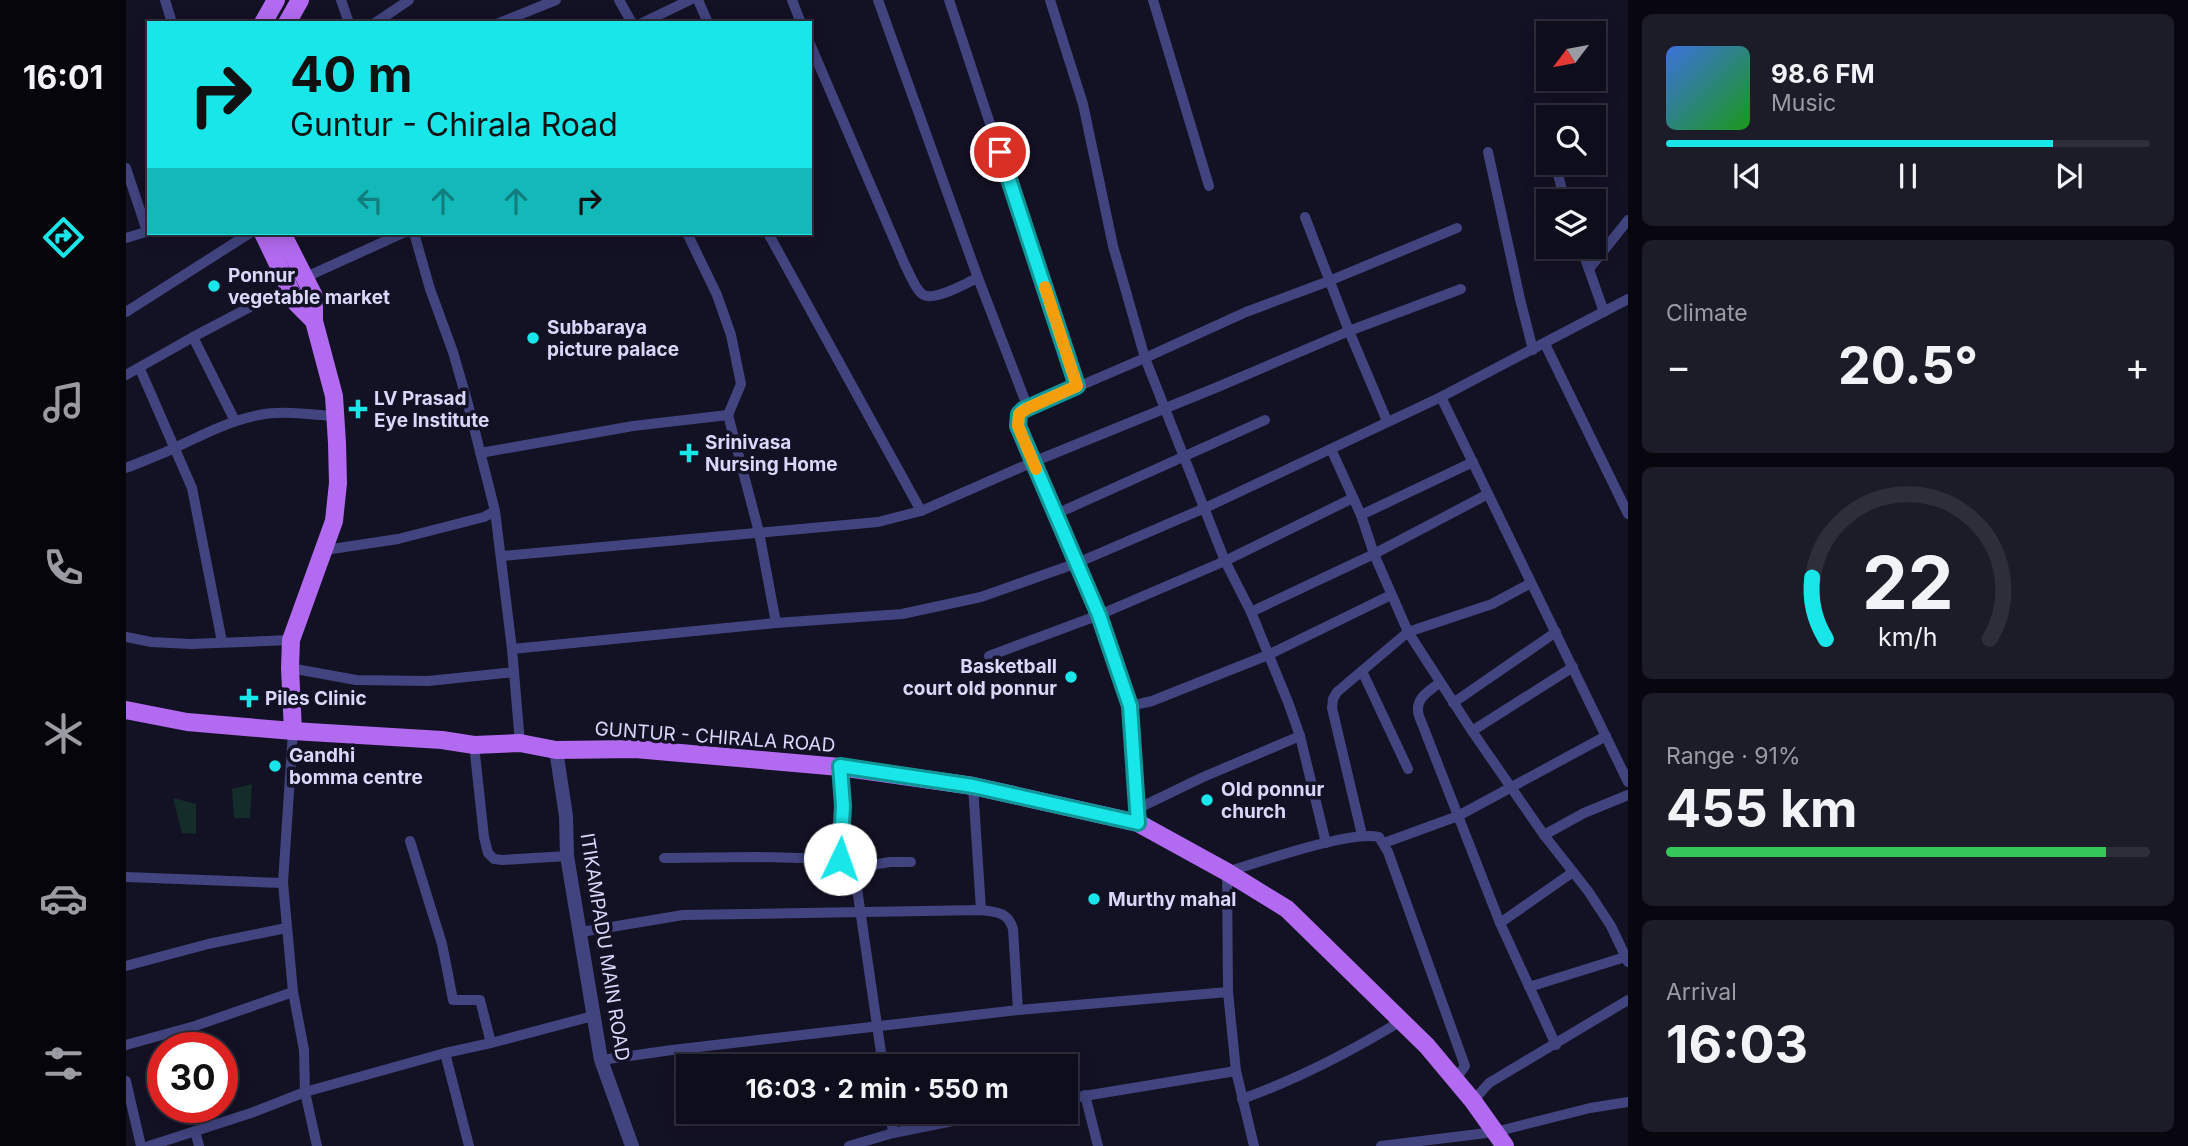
<!DOCTYPE html>
<meta charset="utf-8">
<style>
body{margin:0;font-family:Inter,sans-serif;background:#1c1b28;color:#f1f3f6;height:100vh;display:flex;flex-direction:column;font-size:26px;white-space:nowrap}
*{box-sizing:border-box;margin:0}
p{font-size:23px;color:#9b9ca3}
.icon{flex:none;width:38px;height:38px;fill:none;stroke:currentColor;stroke-width:2;stroke-linecap:round;stroke-linejoin:round}
.map{position:relative;flex:1;overflow:hidden}
.panel{display:flex;flex-direction:column;gap:14px;padding:14px;background:#08070f;width:560px}
.panel>*{flex:none}
.banner{position:absolute;left:21px;top:21px;width:665px;height:214px;border-radius:0px;box-shadow:0 4px 18px #0003,0 0 0 2px #2e2d3a;background:#18e6e8;color:#111;overflow:hidden}
.needle{width:46px;rotate:238deg}
.tools{position:absolute;left:1410px;top:21px;display:grid;gap:14px}
.tools a{display:grid;place-items:center;width:70px;height:70px;border-radius:0px;background:#0e0d1b;box-shadow:0 4px 18px #0003,0 0 0 2px #2e2d3a;font-size:35px}
.speed{position:absolute;left:21px;top:1032px;display:flex;gap:14px;font-size:35px;font-weight:700;text-align:center}
.speed>*{display:grid;place-content:center;width:91px;height:91px;border-radius:50%;background:#0e0d1b;box-shadow:0 4px 18px #0003,0 0 0 2px #2e2d3a;line-height:1}
.speed .limit{border:10px solid #d22;background:#fff;color:#111}
.pin{position:absolute;display:grid;place-items:center;width:60px;height:60px;color:#fff;margin:-30px;border:4px solid #fff;border-radius:50%;box-shadow:0 2px 7px #0007}
.me{position:absolute;width:77px;margin:-38px;rotate:3deg;stroke-linejoin:round;filter:drop-shadow(0 0 5px #0008)}
.turn{display:flex;align-items:center;gap:24px;height:147px;padding:0 28px;font-size:32px}
.turn .icon{width:91px;height:91px;stroke-width:2.5}
.turn b{display:block;font-size:49px;line-height:60px}
.lanes{display:flex;align-items:center;height:66px;padding:0 28px;background:#0003;justify-content:center;gap:35px;direction:ltr}
.lanes .off{opacity:.35}
.big{font-size:52px;font-weight:700;line-height:1.1}
.panel .tile{flex:1;display:flex;flex-direction:column;justify-content:center;gap:10px;min-width:0;padding:0 24px;border-radius:10px;background:#1c1b28}
.panel .dial{align-items:center;gap:0}
.dial svg{height:182px;overflow:visible;fill:none;stroke:#2e2d3a;stroke-width:7;stroke-linecap:round;text-anchor:middle}
.dial text{fill:#f1f3f6;stroke:none}
.song{display:flex;align-items:center;gap:21px}
.cover{width:84px;height:84px;border-radius:10px;background:linear-gradient(135deg,hsl(220 70% 55%),hsl(120 70% 35%))}
.played{height:7px;border-radius:4px;background:linear-gradient(90deg,#18e6e8 80%,#2e2d3a 80%)}
.keys{display:flex;justify-content:space-around;direction:ltr}
.heat{display:flex;justify-content:space-between;align-items:center;font-size:38px;direction:ltr}
.charge{height:10px;border-radius:5px;background:linear-gradient(90deg,#34c759 91%,#2e2d3a 0)}
.trip{position:absolute;left:550px;top:1054px;width:402px;height:70px;border-radius:0px;background:#0e0d1b;box-shadow:0 4px 18px #0003,0 0 0 2px #2e2d3a;font-weight:700;line-height:70px;text-align:center}
main{display:flex;flex:1;min-height:0}
.tab-bar{display:flex;flex-direction:column;width:126px;justify-content:space-around;align-items:center;background:#06050b;color:#9b9ca3}
.tab-bar .icon{width:49px;height:49px}
.tab-bar .on{color:#18e6e8}
.tab-bar b{font-size:32px;color:#f1f3f6}
.map>svg:first-child{display:block}
.green{fill:#152d2a}
.lines{fill:none;stroke-linecap:round;stroke-linejoin:round}
.minor{stroke:#41447e;stroke-width:10}
.tertiary{stroke:#41447e;stroke-width:14}
.primary{stroke:#b26af0;stroke-width:18}
.route-casing{stroke:#109697;stroke-width:18}
.route{stroke:#18e6e8;stroke-width:12}
.slow{stroke:#f59e0b;stroke-width:12}
.poi-dot{fill:#18e6e8;stroke:#131124;stroke-width:2.5}
.labels{text-anchor:middle;dominant-baseline:central;stroke-width:7;stroke-linejoin:round;paint-order:stroke}
.poi-label{font-size:19px;font-weight:bold;fill:#d9d8fb;stroke:#131124;text-anchor:start}
.street-label{font-size:19px;fill:#d9d8fb;stroke:#131124}
</style>
<main>
<nav class="tab-bar">
<b>16:01</b>
<svg class="icon on" aria-label="directions" viewBox="0 0 24 24"><path d="M12 3l9 9-9 9-9-9zM9 14v-3h6M13 9l2 2-2 2"/></svg>
<svg class="icon" aria-label="music" viewBox="0 0 24 24"><path d="M9 18V5l10-2v13"/><circle cx="6" cy="18" r="3"/><circle cx="16" cy="16" r="3"/></svg>
<svg class="icon" aria-label="phone" viewBox="0 0 24 24"><path d="M5 4h4l2 5-3 2q2 4 5 5l2-3 5 2v4C11 20 4 13 5 4z"/></svg>
<svg class="icon" aria-label="climate" viewBox="0 0 24 24"><path d="M12 3v18M4 7l16 10M4 17L20 7"/></svg>
<svg class="icon" aria-label="car" viewBox="0 0 24 24"><path d="M5 17H2v-5l4-1 3-4h7l3 4 3 1v5h-3M9 17h6M6 11h13"/><circle cx="7" cy="17" r="2"/><circle cx="17" cy="17" r="2"/></svg>
<svg class="icon" aria-label="filters" viewBox="0 0 24 24"><path d="M4 7h16M4 17h16"/><circle cx="9" cy="7" r="2"/><circle cx="15" cy="17" r="2"/></svg>
</nav>
<div class="map">
<svg width="1502" height="1146" viewBox="0 0 1502 1146">
<rect width="100%" height="100%" fill="#131124"/>
<!-- green -->
<g class="green">
<path d="M126 784 124 818H108L106 789Z"/>
<path d="M47 798 70 804V834L56 833Z"/>
</g>
<g class="lines">
<!-- minor -->
<g class="minor">
<path d="M39 0 46 23"/>
<path d="M215 0 223 23"/>
<path d="M493 0 506 23"/>
<path d="M572 0 582 23"/>
<path d="M666 0 675 23"/>
<path d="M752 0 852 278 902 408"/>
<path d="M823 0 951 386"/>
<path d="M924 0 957 104 987 246 1019 358 1099 561 1125 612 1162 702 1174 736 1200 843"/>
<path d="M1027 0 1083 186"/>
<path d="M249 23 283 0"/>
<path d="M373 23 430 0"/>
<path d="M516 23 564 0"/>
<path d="M684 44 779 265C784 274 788 287 796 294 807 303 839 283 852 278"/>
<path d="M1362 152 1394 299 1407 350"/>
<path d="M1429 163 1439 201"/>
<path d="M0 168 21 231"/>
<path d="M1179 217 1223 331 1261 421"/>
<path d="M288 233 304 289 327 352 342 404 369 511 386 649 394 743"/>
<path d="M561 233 591 295 605 335 615 384 602 415 633 532 650 623"/>
<path d="M642 233 795 511"/>
<path d="M0 238 23 231"/>
<path d="M1455 247 1478 312"/>
<path d="M1463 269 1502 220"/>
<path d="M180 277 277 233"/>
<path d="M0 312 124 233"/>
<path d="M67 337 109 421"/>
<path d="M1419 344 1502 514"/>
<path d="M14 369 66 488 96 642"/>
<path d="M0 375 67 337 162 287"/>
<path d="M1315 397 1502 782"/>
<path d="M1205 449 1235 515 1248 554 1282 632 1346 731 1418 835 1462 891 1485 926 1502 962"/>
<path d="M354 453 507 426 602 415"/>
<path d="M0 468C17 461 34 455 51 447 78 434 103 421 133 415 158 410 184 415 210 416"/>
<path d="M930 514 1139 420"/>
<path d="M1235 515 1347 462"/>
<path d="M199 550 272 539 358 517 369 511"/>
<path d="M376 556 752 522 795 511 907 462 1094 386 1223 331 1335 289"/>
<path d="M1125 612 1248 554 1362 494"/>
<path d="M0 637 25 642 65 644 165 640"/>
<path d="M386 649 650 623 776 614 855 597 951 563 1079 508 1315 397 1502 299"/>
<path d="M863 656 973 615 1099 561 1227 498"/>
<path d="M164 668 230 680 302 681 388 672"/>
<path d="M1236 671 1282 769"/>
<path d="M1313 683C1301 693 1288 699 1293 716L1374 923 1430 1045"/>
<path d="M1327 703 1430 632"/>
<path d="M1004 706 1026 701 1142 655 1265 595"/>
<path d="M167 731 157 883 167 992 178 1050 179 1092 191 1146"/>
<path d="M1346 731 1447 667"/>
<path d="M348 745 358 837 362 853 368 859 376 860 441 856"/>
<path d="M714 767 717 806 714 859 728 868 764 862H785"/>
<path d="M847 786 855 910"/>
<path d="M1013 808 1075 778 1174 736"/>
<path d="M1012 823 1004 706 973 615 893 426V414L902 408 1019 358 1120 312 1203 281 1331 228"/>
<path d="M1236 835 1206 708 1207 699 1211 692 1282 632 1366 604 1405 583"/>
<path d="M1418 835 1458 813 1502 795"/>
<path d="M284 841 316 944 327 1000H354L365 1043"/>
<path d="M1258 843 1332 816 1480 736"/>
<path d="M538 858 631 857 714 859"/>
<path d="M728 868 757 1066"/>
<path d="M0 877 157 883"/>
<path d="M1374 923 1447 872"/>
<path d="M455 932 557 915 855 910C871 912 882 912 887 929L892 1010"/>
<path d="M0 966 82 944 160 928"/>
<path d="M1403 987 1499 957"/>
<path d="M0 1045 69 1026 167 992"/>
<path d="M319 1053 343 1146"/>
<path d="M475 1060 546 1050 892 1010 1102 992"/>
<path d="M0 1081 15 1146"/>
<path d="M959 1095 972 1146"/>
<path d="M940 1099 1110 1071"/>
<path d="M1116 1099C1172 1079 1224 1052 1275 1021"/>
<path d="M1347 1101 1363 1083 1502 1000"/>
<path d="M764 1111 767 1133"/>
<path d="M69 1131 73 1146"/>
<path d="M23 1146 125 1113 179 1092 319 1053 365 1043 467 1016"/>
<path d="M723 1146 767 1133 877 1111"/>
<path d="M1128 1146 1110 1071 1102 992 1101 872C1133 862 1225 830 1253 837L1262 852 1339 1066 1329 1080"/>
<path d="M1255 1146 1369 1132 1464 1108 1502 1102"/>
</g>
<!-- tertiary -->
<path class="tertiary" d="M430 750 440 816 441 856 475 1060 506 1146"/>
<!-- primary -->
<g class="primary">
<path d="M137 23 150 0"/>
<path d="M161 23 174 0"/>
<path d="M137 233 171 304 188 321"/>
<path d="M156 233 188 296V321L208 396 211 443 212 483 208 521 165 640 164 668 167 731"/>
<path d="M0 710 61 722 167 731 316 740 348 745 394 743 430 750 509 749 714 767 847 786 1012 823 1101 872 1161 909 1301 1046 1347 1101 1379 1146"/>
</g>
</g>
<g class="lines">
<!-- route casing -->
<g class="route-casing">
<path id="route" d="M714 859 717 806 714 766 847 786 1012 823 1004 706 973 615 892 426 893 414 897 410 951 386 874 152"/>
</g>
<!-- route -->
<use href="#route" class="route"/>
<!-- slow -->
<path class="slow" d="M910 469 892 426 893 414 902 408 951 386 919 287"/>
</g>
<!-- markers -->
<g class="poi-dot">
<circle cx="88" cy="286" r="7"/>
<circle cx="407" cy="338" r="7"/>
<path d="M228.5 398.5h7v7h7v7h-7v7h-7v-7h-7v-7h7z"/>
<path d="M559.5 442.5h7v7h7v7h-7v7h-7v-7h-7v-7h7z"/>
<circle cx="945" cy="677" r="7"/>
<path d="M119.5 687.5h7v7h7v7h-7v7h-7v-7h-7v-7h7z"/>
<circle cx="149" cy="766" r="7"/>
<circle cx="1081" cy="800" r="7"/>
<circle cx="968" cy="899" r="7"/>
</g>
<g class="labels">
<!-- poi labels -->
<g class="poi-label">
<text x="102" y="275">Ponnur<tspan x="102" dy="22">vegetable market</tspan></text>
<text x="421" y="327">Subbaraya<tspan x="421" dy="22">picture palace</tspan></text>
<text x="248" y="398">LV Prasad<tspan x="248" dy="22">Eye Institute</tspan></text>
<text x="579" y="442">Srinivasa<tspan x="579" dy="22">Nursing Home</tspan></text>
<text x="931" y="666" text-anchor="end">Basketball<tspan x="931" dy="22">court old ponnur</tspan></text>
<text x="139" y="698">Piles Clinic</text>
<text x="163" y="755">Gandhi<tspan x="163" dy="22">bomma centre</tspan></text>
<text x="1095" y="789">Old ponnur<tspan x="1095" dy="22">church</tspan></text>
<text x="982" y="899">Murthy mahal</text>
</g>
<!-- street labels -->
<g class="street-label">
<text transform="translate(589 737) rotate(4)">GUNTUR - CHIRALA ROAD</text>
<text transform="translate(479 947) rotate(81)">ITIKAMPADU MAIN ROAD</text>
</g>
</g>
</svg>
<div class="tools">
<a><svg class="needle" viewBox="-14 -14 28 28"><path d="M0-13l5 13h-10z" fill="#e53935"/><path d="M0 13l5-13h-10z" fill="#9b9ca3"/></svg></a>
<a><svg class="icon" aria-label="search" viewBox="0 0 24 24"><circle cx="10" cy="10" r="6"/><path d="M15 15l6 6"/></svg></a>
<a><svg class="icon" aria-label="layers" viewBox="0 0 24 24"><path d="M12 4l9 5-9 5-9-5zM3 14l9 5 9-5"/></svg></a>
</div>
<div class="speed"><div class="limit">30</div></div>
<div class="pin" style="left:874px;top:152px;background:#d93025"><svg class="icon" aria-label="arrive" viewBox="0 0 24 24"><path d="M6 21V4h12l-3 4 3 4H6"/></svg></div>
<svg class="me" style="left:714px;top:859px" viewBox="-20 -20 40 40"><circle r="19" fill="#fff"/><path d="M0-13L10 11 0 6-10 11z" fill="#18e6e8"/></svg>
<div class="trip">16:03 · 2 min · 550 m</div>
<div class="banner">
<div class="turn"><svg class="icon" aria-label="right" viewBox="0 0 24 24"><path d="M7 20v-9h11M14 6l5 5-5 5"/></svg><div><b>40 m</b>Guntur - Chirala Road</div></div>
<div class="lanes"><svg class="icon off" aria-label="left" viewBox="0 0 24 24"><path d="M17 20v-9H6M10 6l-5 5 5 5"/></svg><svg class="icon off" aria-label="ahead" viewBox="0 0 24 24"><path d="M12 20V5M6 11l6-6 6 6"/></svg><svg class="icon off" aria-label="ahead" viewBox="0 0 24 24"><path d="M12 20V5M6 11l6-6 6 6"/></svg><svg class="icon" aria-label="right" viewBox="0 0 24 24"><path d="M7 20v-9h11M14 6l5 5-5 5"/></svg></div>
</div>
</div>
<section class="panel">
<div class="tile">
<div class="song"><i class="cover"></i><div><b>98.6 FM</b><p>Music</p></div></div>
<div class="played"></div>
<div class="keys"><svg class="icon" aria-label="previous" viewBox="0 0 24 24"><path d="M18 5L8 12l10 7zM5 5v14"/></svg><svg class="icon" aria-label="pause" viewBox="0 0 24 24"><path d="M8 5v14M16 5v14"/></svg><svg class="icon" aria-label="next" viewBox="0 0 24 24"><path d="M6 5l10 7-10 7zM19 5v14"/></svg></div>
</div>
<div class="tile"><p>Climate</p>
<div class="heat"><a>−</a><b class="big">20.5°</b><a>+</a></div>
</div>
<div class="tile dial"><svg viewBox="0 0 100 80">
<path d="M14 69A42 42 0 1 1 86 69"/>
<path d="M14 69A42 42 0 0 1 8 42" stroke="#18e6e8"/>
<text x="50" y="56" font-size="32" font-weight="700">22</text>
<text x="50" y="72" font-size="11">km/h</text>
</svg></div>
<div class="tile"><p>Range · 91%</p><b class="big">455 km</b><div class="charge"></div></div>
<div class="tile"><p>Arrival</p><b class="big">16:03</b></div>
</section>
</main>
